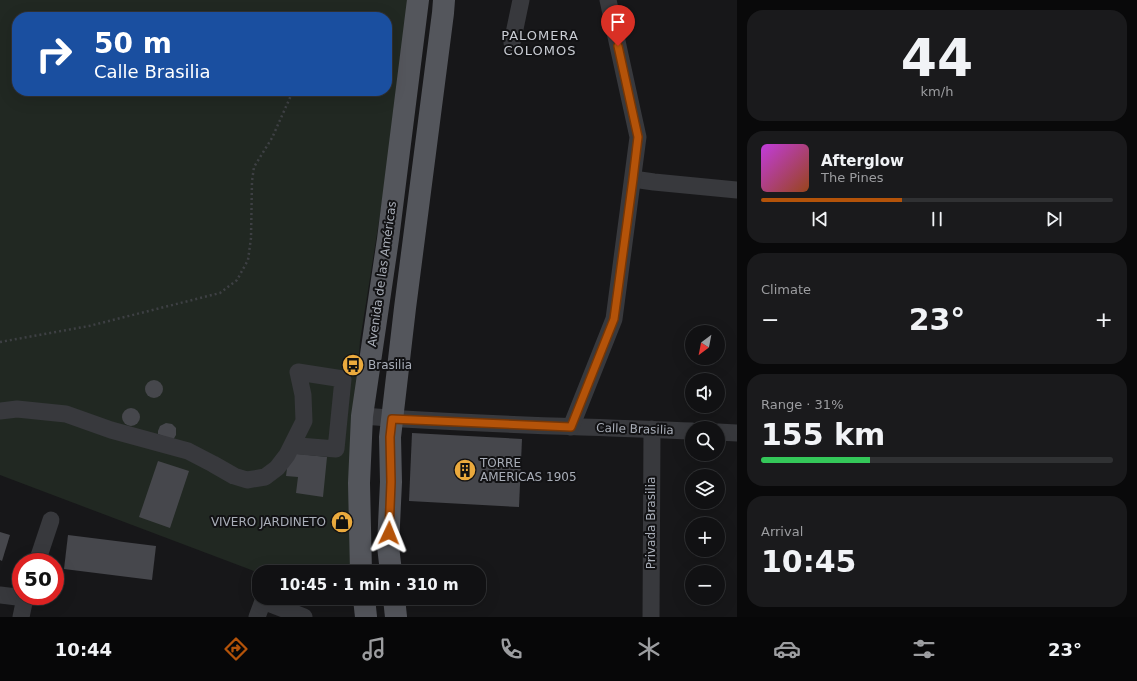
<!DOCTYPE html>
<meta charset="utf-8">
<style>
body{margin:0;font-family:"DejaVu Sans",sans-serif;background:#1a1a1c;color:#f1f3f6;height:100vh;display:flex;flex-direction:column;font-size:15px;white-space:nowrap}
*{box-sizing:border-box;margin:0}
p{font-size:13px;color:#9c9da0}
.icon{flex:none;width:22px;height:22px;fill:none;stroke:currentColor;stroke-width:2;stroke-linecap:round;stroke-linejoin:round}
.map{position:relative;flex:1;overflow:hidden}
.details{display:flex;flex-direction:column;gap:10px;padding:10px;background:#09090a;width:400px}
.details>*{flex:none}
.banner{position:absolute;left:12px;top:12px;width:380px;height:84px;border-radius:16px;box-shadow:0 4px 16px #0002,0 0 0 1px #303133;background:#1a4fa0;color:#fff;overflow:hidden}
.needle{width:26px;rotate:212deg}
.tools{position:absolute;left:685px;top:325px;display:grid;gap:8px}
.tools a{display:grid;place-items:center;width:40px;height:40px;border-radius:50%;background:#111113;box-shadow:0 4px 16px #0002,0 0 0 1px #303133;font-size:20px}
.speed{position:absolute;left:12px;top:553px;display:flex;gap:8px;font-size:20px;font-weight:700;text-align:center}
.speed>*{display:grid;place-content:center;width:52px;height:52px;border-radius:50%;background:#111113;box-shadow:0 4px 16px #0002,0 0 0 1px #303133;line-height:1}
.speed .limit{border:6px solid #d22;background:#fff;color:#111}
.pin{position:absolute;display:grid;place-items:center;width:34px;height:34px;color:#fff;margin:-41px -17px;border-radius:50% 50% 50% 0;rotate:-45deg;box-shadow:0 0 4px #0007}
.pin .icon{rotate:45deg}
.me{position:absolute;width:44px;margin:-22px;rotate:2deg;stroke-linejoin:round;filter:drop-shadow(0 0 3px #0008)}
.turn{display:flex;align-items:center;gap:14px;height:84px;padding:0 16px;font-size:18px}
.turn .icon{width:52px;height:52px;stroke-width:2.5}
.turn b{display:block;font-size:28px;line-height:34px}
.big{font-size:30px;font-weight:700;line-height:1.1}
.details .tile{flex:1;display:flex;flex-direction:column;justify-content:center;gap:6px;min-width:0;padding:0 14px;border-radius:16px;background:#1a1a1c}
.details .dial{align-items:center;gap:0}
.dial b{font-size:52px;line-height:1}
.song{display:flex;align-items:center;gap:12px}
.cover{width:48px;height:48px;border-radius:6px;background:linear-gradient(135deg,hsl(290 70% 55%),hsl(20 70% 35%))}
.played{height:4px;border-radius:2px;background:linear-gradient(90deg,#b45309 40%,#303133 40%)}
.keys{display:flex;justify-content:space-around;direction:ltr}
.heat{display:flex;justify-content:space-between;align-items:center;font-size:22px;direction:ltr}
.charge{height:6px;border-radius:3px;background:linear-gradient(90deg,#34c759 31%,#303133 0)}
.trip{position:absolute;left:252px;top:565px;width:234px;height:40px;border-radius:16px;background:#111113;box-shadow:0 4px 16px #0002,0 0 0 1px #303133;font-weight:700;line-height:40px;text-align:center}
.menu{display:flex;height:64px;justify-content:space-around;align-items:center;background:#070708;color:#9c9da0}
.menu .icon{width:28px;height:28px}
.menu .current{color:#b45309}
.menu b{font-size:18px;color:#f1f3f6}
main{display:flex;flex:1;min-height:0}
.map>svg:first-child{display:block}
.green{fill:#212822;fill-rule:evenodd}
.building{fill:#46474c}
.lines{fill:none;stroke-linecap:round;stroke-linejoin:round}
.path{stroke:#3e4044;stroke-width:2.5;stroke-dasharray:2 3;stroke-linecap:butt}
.minor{stroke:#38393d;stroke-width:17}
.major{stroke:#54565c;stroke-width:22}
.route-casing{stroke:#753606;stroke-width:10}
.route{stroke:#b45309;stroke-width:7}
.labels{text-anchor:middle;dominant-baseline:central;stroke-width:4;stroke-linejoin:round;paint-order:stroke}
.street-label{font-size:12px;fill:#a9aeb8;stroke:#121214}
.poi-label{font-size:12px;fill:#a9aeb8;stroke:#121214;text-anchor:start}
.neighbourhood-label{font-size:13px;letter-spacing:1px;fill:#cacdd4;stroke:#121214}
</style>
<main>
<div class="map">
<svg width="737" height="617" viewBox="0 0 737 617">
<rect width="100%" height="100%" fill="#171719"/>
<!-- green -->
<path class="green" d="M0 0H414L360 341 351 471V572H259V573L0 475ZM17 17H387V91H17Z"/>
<!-- building -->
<g class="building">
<circle cx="154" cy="389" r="9"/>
<circle cx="131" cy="417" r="9"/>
<path d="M166 423 172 424 176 428V435L173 440 158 434V431L160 426Z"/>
<path d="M412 433 522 439 519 507 409 501Z"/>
<path d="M289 453 327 457 323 497 296 493 298 477 286 476Z"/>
<path d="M158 461 189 471 170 528 139 517Z"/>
<path d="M0 532 10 535 2 561 0 560Z"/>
<path d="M68 535 156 546 152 580 64 569Z"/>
</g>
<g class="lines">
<!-- path -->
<path class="path" d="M0 342 89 326 220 293 237 280 248 260 251 238 252 181 254 167 272 138 293 91"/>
<!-- minor -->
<g class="minor">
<path d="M512 43 521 0"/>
<path d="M633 179 654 182 737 190"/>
<path d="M0 411 17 409 66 414 111 430 188 451 213 464 234 476 247 480 265 477 277 468 287 455 304 421 303 395 298 372 343 379 336 449 299 446"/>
<path d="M362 416C472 425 582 426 692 431"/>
<path d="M571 427 614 319 638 137 608 0"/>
<path d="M718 432 737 433"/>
<path d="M37 562 51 520"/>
<path d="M0 595 25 598 26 596"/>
<path d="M21 617 25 598"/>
<path d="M257 617 263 601 304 617"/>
<path d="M651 617 652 429"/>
</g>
<!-- major -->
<g class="major">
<path d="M361 572 359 483 362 416 388 239 418 0"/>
<path d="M391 572 388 546 391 482 390 437 405 308 443 13 444 0"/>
<path d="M364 598 366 617"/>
<path d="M394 598 396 617"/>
</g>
</g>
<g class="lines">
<!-- route casing -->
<g class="route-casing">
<path id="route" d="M389 533 391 482 390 437 392 419 571 427 614 319 633 179 638 137 618 46"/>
</g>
<!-- route -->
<use href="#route" class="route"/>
</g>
<!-- icons -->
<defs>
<g id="bus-disc" transform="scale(1.15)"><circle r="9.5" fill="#ebaa3d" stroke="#121214"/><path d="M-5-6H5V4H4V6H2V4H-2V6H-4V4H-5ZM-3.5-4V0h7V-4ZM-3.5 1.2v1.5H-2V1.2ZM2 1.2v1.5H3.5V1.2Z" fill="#111"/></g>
<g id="building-disc" transform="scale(1.15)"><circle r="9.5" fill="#ebaa3d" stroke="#121214"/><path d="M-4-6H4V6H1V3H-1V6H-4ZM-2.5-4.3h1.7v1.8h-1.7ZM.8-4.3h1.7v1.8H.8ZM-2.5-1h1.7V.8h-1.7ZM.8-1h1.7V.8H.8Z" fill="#111"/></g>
<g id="shop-disc" transform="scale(1.15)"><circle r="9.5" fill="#ebaa3d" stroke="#121214"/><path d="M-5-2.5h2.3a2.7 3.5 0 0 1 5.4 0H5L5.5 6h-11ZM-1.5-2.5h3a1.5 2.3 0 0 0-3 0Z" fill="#111"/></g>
</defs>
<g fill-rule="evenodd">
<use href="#bus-disc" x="353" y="365"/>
<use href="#building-disc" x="465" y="470"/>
<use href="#shop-disc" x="342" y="522"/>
</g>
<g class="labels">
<!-- street labels -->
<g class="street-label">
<text transform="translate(382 274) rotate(-82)">Avenida de las Américas</text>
<text transform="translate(635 429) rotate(2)">Calle Brasilia</text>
<text transform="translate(651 523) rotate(-90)">Privada Brasilia</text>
</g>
<!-- poi labels -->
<g class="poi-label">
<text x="368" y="365">Brasilia</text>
<text x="480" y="463">TORRE<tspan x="480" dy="14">AMERICAS 1905</tspan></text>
<text x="326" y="522" text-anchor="end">VIVERO JARDINETO</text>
</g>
<!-- neighbourhood labels -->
<g class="neighbourhood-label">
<text x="540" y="35">PALOMERA<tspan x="540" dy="15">COLOMOS</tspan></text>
</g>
</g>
</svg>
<div class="tools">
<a><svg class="needle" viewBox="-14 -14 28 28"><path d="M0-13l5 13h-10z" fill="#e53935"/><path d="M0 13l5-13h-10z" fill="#9c9da0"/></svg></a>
<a><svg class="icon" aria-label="sound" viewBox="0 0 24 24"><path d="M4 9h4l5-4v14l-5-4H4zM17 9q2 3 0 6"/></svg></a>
<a><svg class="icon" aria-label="search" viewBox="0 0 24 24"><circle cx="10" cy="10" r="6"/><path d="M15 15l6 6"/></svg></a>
<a><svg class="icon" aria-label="layers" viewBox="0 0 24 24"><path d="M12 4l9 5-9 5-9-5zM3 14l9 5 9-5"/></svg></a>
<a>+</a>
<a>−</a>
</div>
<div class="speed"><div class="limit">50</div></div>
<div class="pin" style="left:618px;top:46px;background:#d93025"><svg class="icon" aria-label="arrive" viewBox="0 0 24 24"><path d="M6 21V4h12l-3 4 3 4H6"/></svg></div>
<svg class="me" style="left:389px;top:533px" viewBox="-20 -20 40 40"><path d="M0-17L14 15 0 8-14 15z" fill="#b45309" stroke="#fff" stroke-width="4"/></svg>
<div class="trip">10:45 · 1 min · 310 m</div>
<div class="banner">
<div class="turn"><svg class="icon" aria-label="right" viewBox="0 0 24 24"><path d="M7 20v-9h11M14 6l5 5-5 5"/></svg><div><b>50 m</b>Calle Brasilia</div></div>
</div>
</div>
<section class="details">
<div class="tile dial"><b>44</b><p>km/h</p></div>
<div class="tile">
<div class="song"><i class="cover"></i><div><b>Afterglow</b><p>The Pines</p></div></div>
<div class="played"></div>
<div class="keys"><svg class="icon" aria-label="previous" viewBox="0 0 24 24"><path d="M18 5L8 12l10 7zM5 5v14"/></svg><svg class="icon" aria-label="pause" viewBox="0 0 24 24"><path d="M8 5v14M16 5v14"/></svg><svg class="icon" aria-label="next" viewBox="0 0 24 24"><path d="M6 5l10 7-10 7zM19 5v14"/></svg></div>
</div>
<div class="tile"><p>Climate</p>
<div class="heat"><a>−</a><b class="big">23°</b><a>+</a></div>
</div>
<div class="tile"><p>Range · 31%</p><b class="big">155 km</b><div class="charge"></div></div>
<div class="tile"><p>Arrival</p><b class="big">10:45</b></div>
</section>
</main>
<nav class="menu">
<b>10:44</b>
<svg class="icon current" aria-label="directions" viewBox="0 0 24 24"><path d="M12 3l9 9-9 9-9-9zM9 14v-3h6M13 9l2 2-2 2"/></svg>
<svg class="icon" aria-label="music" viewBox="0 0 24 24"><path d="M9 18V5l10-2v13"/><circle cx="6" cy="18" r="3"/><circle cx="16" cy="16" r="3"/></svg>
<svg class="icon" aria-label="phone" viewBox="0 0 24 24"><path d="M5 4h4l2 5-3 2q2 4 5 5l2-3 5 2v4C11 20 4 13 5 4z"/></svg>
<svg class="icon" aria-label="climate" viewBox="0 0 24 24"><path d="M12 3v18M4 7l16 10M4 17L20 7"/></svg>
<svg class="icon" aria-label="car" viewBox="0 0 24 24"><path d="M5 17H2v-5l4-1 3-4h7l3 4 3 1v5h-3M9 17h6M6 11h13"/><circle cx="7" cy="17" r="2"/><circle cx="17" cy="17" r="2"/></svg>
<svg class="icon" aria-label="filters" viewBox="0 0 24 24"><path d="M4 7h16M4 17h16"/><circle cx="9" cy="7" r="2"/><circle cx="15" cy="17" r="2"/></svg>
<b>23°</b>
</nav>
